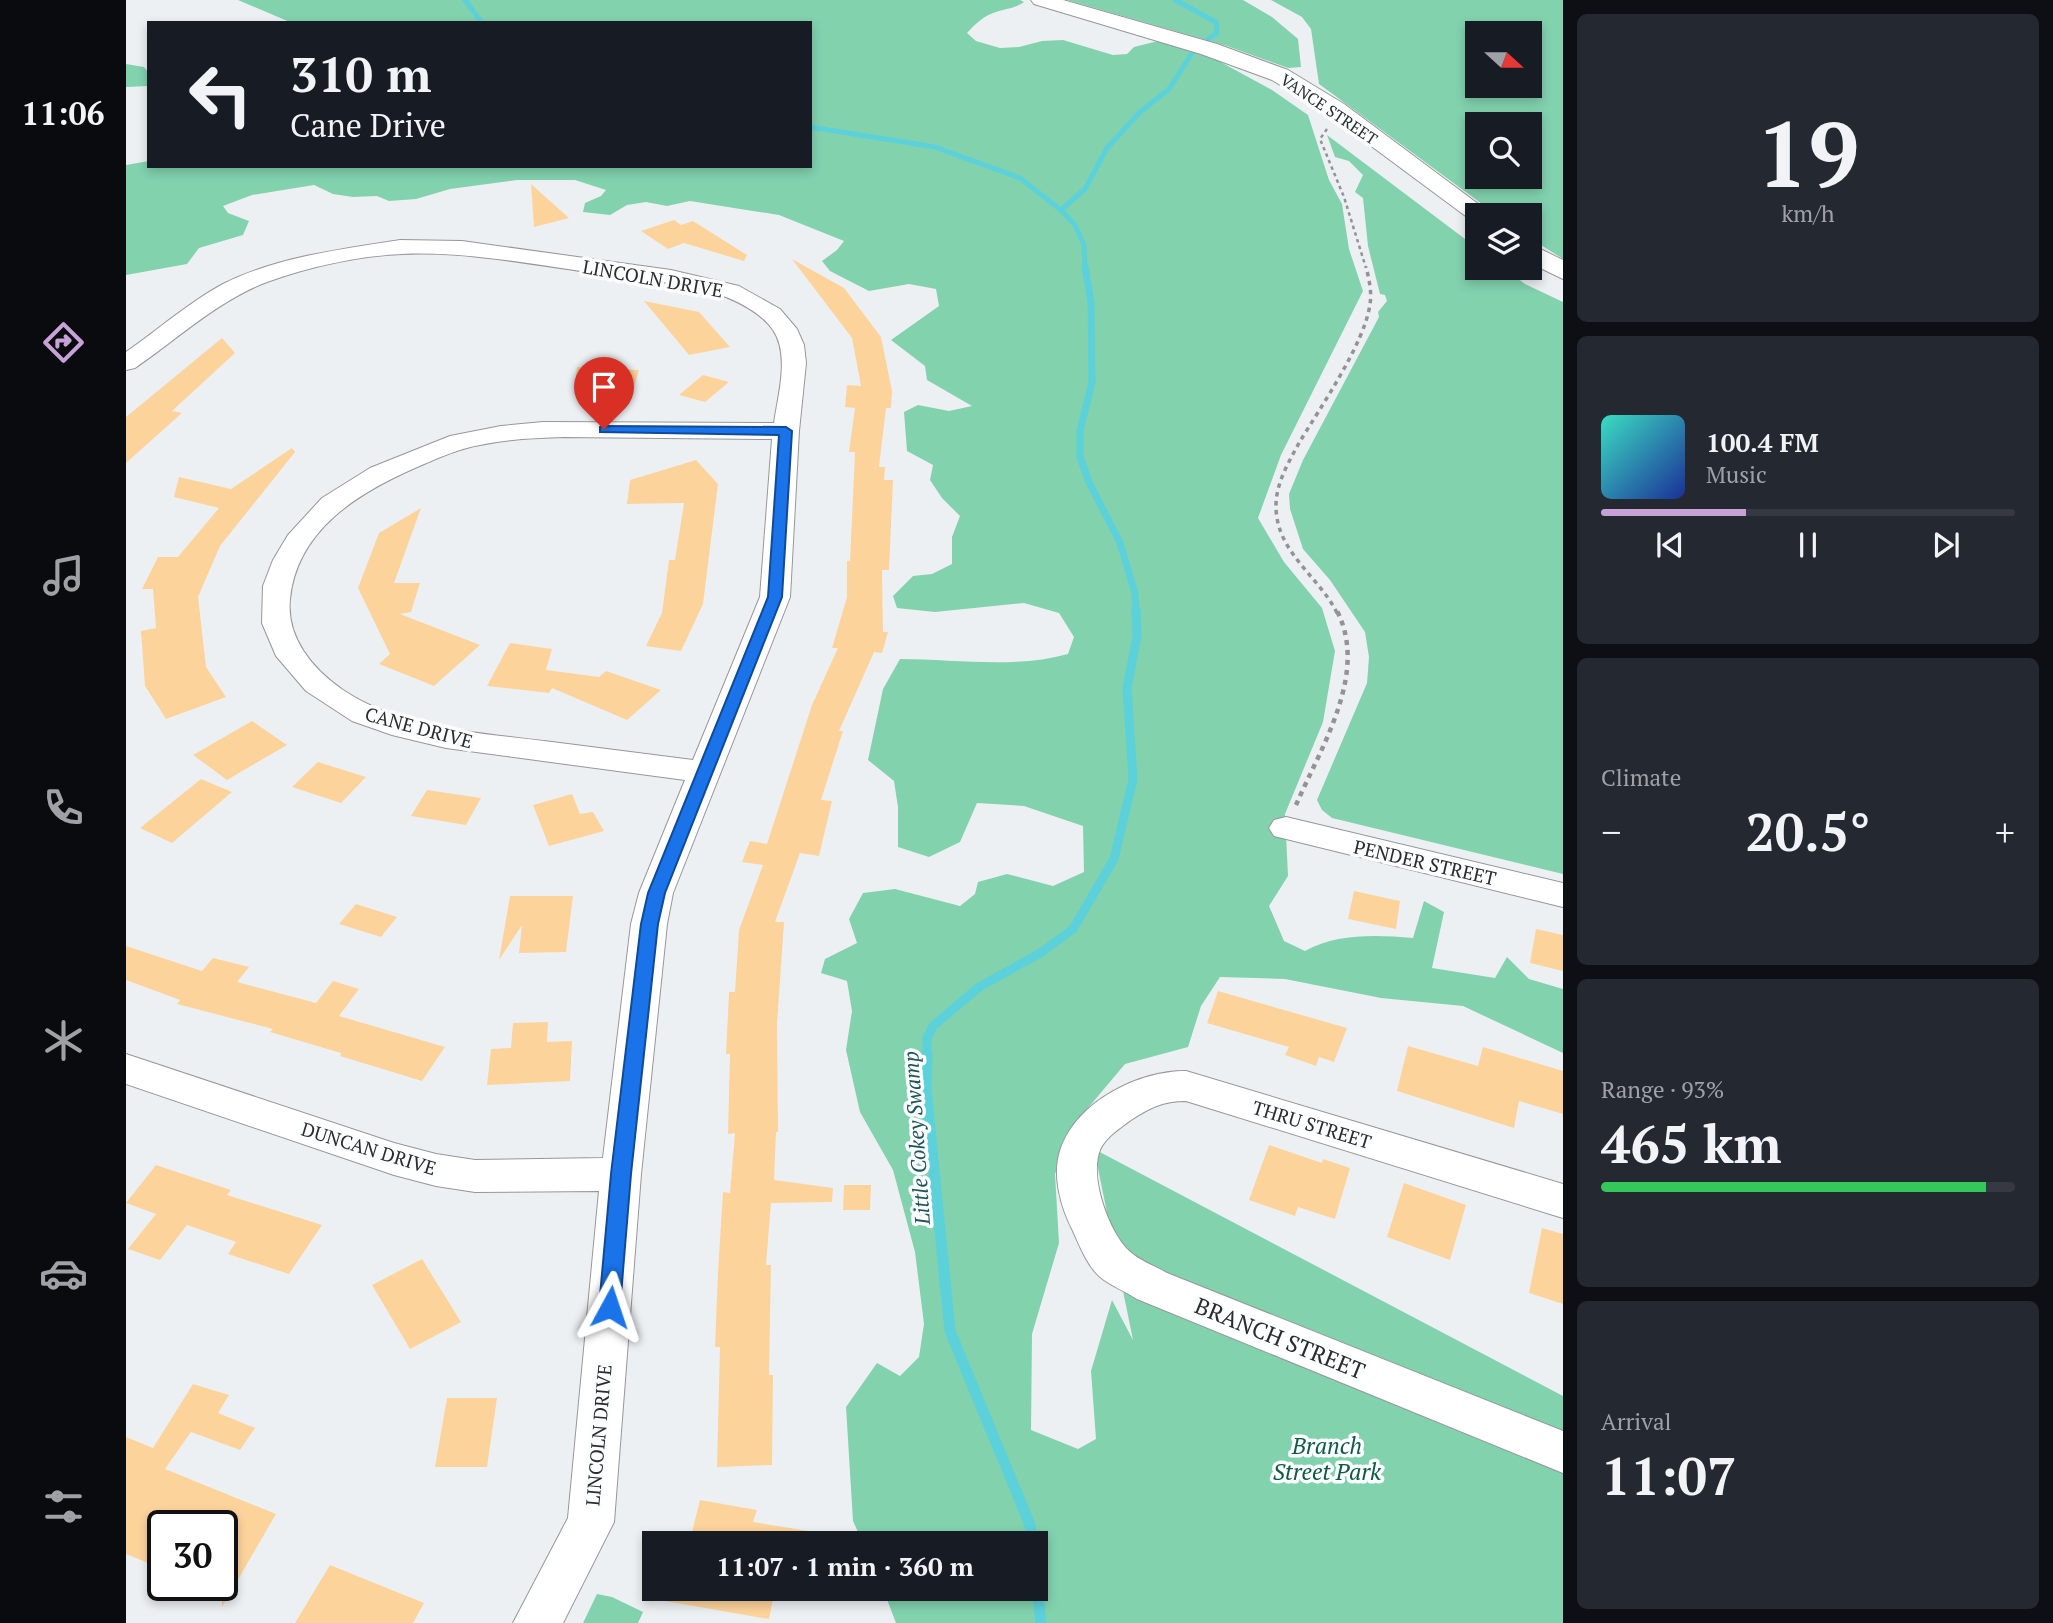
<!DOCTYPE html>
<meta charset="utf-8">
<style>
body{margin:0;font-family:"PT Serif",serif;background:#242831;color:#f1f3f6;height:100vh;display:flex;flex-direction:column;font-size:26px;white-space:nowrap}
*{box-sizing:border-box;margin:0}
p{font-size:23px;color:#9ea1a6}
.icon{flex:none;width:38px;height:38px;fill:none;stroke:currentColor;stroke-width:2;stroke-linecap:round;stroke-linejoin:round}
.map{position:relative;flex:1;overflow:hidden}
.drawer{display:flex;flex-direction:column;gap:14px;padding:14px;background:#0d0f14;width:490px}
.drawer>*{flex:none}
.hud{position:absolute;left:21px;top:21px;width:665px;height:147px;border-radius:0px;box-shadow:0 4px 10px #0003;background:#171b24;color:#f1f3f6;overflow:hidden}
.needle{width:46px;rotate:111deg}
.controls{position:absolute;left:1339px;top:21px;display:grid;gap:14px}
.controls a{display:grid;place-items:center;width:77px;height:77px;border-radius:0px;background:#171b24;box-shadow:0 4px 10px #0003;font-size:35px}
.speed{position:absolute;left:21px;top:1510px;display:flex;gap:14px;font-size:35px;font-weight:700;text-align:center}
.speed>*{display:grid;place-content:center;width:91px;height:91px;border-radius:50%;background:#171b24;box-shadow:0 4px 10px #0003;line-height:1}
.speed .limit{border:4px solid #111;border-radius:10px;background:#fff;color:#111}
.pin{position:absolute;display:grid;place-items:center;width:60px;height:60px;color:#fff;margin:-72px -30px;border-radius:50% 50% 50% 0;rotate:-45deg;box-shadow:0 0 7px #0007}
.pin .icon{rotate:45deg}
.me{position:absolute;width:77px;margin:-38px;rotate:5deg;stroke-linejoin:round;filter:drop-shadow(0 0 5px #0008)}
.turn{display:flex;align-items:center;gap:24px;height:147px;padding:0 28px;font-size:32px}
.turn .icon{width:91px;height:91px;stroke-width:2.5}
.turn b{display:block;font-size:49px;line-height:60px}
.big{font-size:52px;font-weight:700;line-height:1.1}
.drawer .widget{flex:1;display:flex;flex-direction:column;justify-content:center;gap:10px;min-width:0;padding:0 24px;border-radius:10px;background:#242831}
.drawer .dial{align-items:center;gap:0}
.dial b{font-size:91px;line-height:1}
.song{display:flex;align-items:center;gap:21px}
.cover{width:84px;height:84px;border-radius:10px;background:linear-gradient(135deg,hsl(170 70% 55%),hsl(230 70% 35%))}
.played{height:7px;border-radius:4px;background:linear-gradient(90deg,#c7a2d6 35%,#363941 35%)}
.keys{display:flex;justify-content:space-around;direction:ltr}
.heat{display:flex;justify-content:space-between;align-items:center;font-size:38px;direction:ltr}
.charge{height:10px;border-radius:5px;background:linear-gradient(90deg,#34c759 93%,#363941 0)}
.trip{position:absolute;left:516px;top:1531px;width:406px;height:70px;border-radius:0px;background:#171b24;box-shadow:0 4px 10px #0003;font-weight:700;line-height:70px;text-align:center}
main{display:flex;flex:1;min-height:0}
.menu{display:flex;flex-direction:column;width:126px;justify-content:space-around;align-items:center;background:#090b0e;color:#9ea1a6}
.menu .icon{width:49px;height:49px}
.menu .current{color:#c7a2d6}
.menu b{font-size:32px;color:#f1f3f6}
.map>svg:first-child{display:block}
.green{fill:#82d2ae;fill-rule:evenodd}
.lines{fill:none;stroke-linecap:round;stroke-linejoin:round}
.stream-far3{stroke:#5cd1da;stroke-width:5}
.stream-far2{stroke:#5cd1da;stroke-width:7}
.stream-far1{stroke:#5cd1da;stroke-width:9}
.stream{stroke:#5cd1da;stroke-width:11}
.building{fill:#fdd39c}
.minor-casing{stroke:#95979a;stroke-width:2}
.tertiary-casing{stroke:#95979a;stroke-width:2}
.path-far2{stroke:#919395;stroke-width:2.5;stroke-dasharray:3.5 3.5;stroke-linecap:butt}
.path-far1{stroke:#919395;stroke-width:3.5;stroke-dasharray:4.5 4.5;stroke-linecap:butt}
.path{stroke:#919395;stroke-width:4.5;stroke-dasharray:5 5;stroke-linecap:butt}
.minor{fill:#fff;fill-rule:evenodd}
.tertiary{fill:#fff;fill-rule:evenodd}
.route{fill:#1a73e8;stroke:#114b97;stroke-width:2}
.labels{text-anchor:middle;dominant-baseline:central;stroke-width:7;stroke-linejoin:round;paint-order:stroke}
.far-street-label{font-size:16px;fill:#2b2c2e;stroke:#fbfdff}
.street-label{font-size:19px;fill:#2b2c2e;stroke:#fbfdff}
.water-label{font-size:21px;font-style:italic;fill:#215458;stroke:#fbfdff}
.near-street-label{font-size:23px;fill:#2b2c2e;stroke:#fbfdff}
.near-park-label{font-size:23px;font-style:italic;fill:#105a40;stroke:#fbfdff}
</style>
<main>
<nav class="menu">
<b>11:06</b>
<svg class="icon current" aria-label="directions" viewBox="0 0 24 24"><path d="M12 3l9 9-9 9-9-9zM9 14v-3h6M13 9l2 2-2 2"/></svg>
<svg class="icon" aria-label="music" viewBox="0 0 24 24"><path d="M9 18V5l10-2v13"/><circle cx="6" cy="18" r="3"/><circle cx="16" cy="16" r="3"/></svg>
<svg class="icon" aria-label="phone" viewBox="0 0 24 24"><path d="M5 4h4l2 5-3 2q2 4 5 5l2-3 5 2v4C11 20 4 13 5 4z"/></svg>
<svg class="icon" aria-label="climate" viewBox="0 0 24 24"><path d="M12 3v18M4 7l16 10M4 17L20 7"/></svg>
<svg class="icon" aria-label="car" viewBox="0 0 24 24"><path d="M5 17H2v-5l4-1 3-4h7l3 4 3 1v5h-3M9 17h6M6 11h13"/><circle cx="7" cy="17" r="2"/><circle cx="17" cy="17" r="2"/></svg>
<svg class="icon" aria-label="filters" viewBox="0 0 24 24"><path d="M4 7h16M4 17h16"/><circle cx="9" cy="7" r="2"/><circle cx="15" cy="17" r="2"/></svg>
</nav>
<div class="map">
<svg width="1437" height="1623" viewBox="0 0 1437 1623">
<rect width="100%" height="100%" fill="#edf0f3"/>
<!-- green -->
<g class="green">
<path d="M112 0H894L898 2C888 9 881 8 870 12 859 15 849 24 841 33L850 41 874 48 893 47 916 41 937 40 987 55 1001 54 1008 47 1040 39 1067 47 1146 90 1182 115 1203 180 1216 204 1223 249 1237 291 1155 455 1132 518 1158 562 1196 608 1209 651 1197 722 1159 814 1162 876 1143 906 1158 941 1179 951C1211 933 1251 935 1287 938L1298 901 1318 912 1306 968 1369 978 1381 957 1403 979 1437 989V1053L1337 1006 1255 998 1159 979 1094 977 1075 1006 1062 1047 999 1064 946 1127 929 1174 933 1243 906 1334 905 1430 952 1449 970 1439 965 1371 986 1300 1007 1340 968 1149 1437 1396V1623H770L757 1589H910V1544L737 1543 727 1521 720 1407 751 1363 774 1376 793 1357 798 1324 789 1252 767 1170 734 1112 720 1050 726 1011 721 981 695 973 699 959 731 943 723 919 737 893 769 889 834 906 849 894 852 882 881 874 927 886 958 872 957 826 898 806 851 803 834 842 803 857 772 847V807L768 781 742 760 757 689 774 659C829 659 889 669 942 654L948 637 933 613 898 603 809 612 771 608 767 596 787 576 806 574 826 564V537L834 516 816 498 804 480 807 465 781 451 778 412 792 405 823 411 846 406 801 380 799 366 765 340 813 306 810 289 783 284 743 291 704 271 696 261 711 250 718 241 653 215 564 201 541 206 520 202 501 205 484 215 457 212 459 203 475 196 480 190 449 180H391L324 189 290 199 263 201 251 196 227 197 207 194 188 185 126 195 97 206 102 213 123 221 117 235 73 248 61 264 0 275V165L23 161V166H684V23H166Z"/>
<path d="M941 0H1117L1146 17 1172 39 1175 67 1162 68 1101 46Z"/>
<path d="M1145 0H1437V259L1404 238V215H1371L1193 84 1185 29 1176 17ZM1404 33V86H1351V33ZM1404 124V177H1351V124Z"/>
<path d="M0 64 18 67 23 73V86L0 87Z"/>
<path d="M1201 135 1351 248V268H1378L1399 284 1437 302V874L1206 818 1196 810 1191 800 1241 683 1243 657 1239 632 1204 580 1177 549 1164 509 1163 494 1177 460 1253 317 1252 312 1261 301 1259 295 1254 294 1242 246 1237 198 1229 192 1237 175 1223 161 1209 157Z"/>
<path d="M471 1594 486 1597 517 1612 512 1623H457Z"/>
</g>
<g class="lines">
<!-- stream-far3 -->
<g class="stream-far3">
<path d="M339 0 356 23"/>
<path d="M1049 0 1090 22 1091 33 1082 39"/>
<path d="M684 127 809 147 894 178 936 211 949 225 958 245 959 268"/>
<path d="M935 210 959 189 981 148 1014 112 1043 89 1068 50"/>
</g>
<!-- stream-far2 -->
<path class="stream-far2" d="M959 267 965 302 966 382 954 431V457L963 482 994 543 1009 593 1010 613"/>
<!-- stream-far1 -->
<path class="stream-far1" d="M801 1055V1038L807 1026 853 987 916 952 947 929 988 859 1007 779 1001 688 1011 636 1010 611"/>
<!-- stream -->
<g class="stream">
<path d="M801 1053 800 1089 824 1331 904 1525 906 1544"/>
<path d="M910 1577 915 1623"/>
</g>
</g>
<!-- building -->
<g class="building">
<path d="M405 184 443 218 408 227Z"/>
<path d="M548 220 555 225 567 221 621 255 618 261 558 243 542 249 515 231Z"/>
<path d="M666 259 718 288 755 337 766 391 765 408H760L753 467H759L758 480H767L763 570H756L757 632H762L756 653 748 652 713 731H717L695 800 706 801 693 856 674 853 649 922H658L651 1024 652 1132H650L648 1180 707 1188 706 1202 645 1203 640 1265H645L643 1375H647L646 1465 591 1467 594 1347H589L592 1272 597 1192 604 1193 609 1133 602 1134 604 1054H600L603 992H609L613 930 637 865 616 862 624 841 641 844 686 705 712 648H706L721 597V561H724L729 452H723L729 408 719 407 721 385 735 386 726 338Z"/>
<path d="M518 301 573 312 604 347 563 355Z"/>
<path d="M96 338 109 353 46 411 56 413 0 463V417Z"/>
<path d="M451 367 513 370 506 393 449 391Z"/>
<path d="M577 375 603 382 579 402 553 395Z"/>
<path d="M166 448 169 452 94 546 72 597 80 667 100 697 40 719 19 686 15 631 30 628 27 589H16L32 557H52L93 508 48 497 53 477 105 489Z"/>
<path d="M570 460 592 484 577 604 555 651 520 646 536 613 543 560H549L558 503 501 504 504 480Z"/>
<path d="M295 508 268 583H294L285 612 274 614 354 645 308 686 253 664 264 654 232 588 253 533Z"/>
<path d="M384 643 426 649 420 670 473 677 480 671 535 690 501 720 426 688 423 693 361 686Z"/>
<path d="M126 721 161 745 101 780 67 755Z"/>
<path d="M192 762 240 777 215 803 166 787Z"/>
<path d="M75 779 106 792 46 843 14 828Z"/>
<path d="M301 790 355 798 340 825 285 816Z"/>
<path d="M446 794 454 814 467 812 478 831 423 846 407 805Z"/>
<path d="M1228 891 1274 901 1270 929 1222 919Z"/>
<path d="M384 896H447L440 952 393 953 396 925 373 960Z"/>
<path d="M230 904 271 917 255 937 213 924Z"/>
<path d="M1410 929 1437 935V971L1404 963Z"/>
<path d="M0 946 76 971 87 958 123 967 111 982 190 1003 207 981 233 989 213 1016 319 1047 296 1081 214 1056 215 1053 144 1032 147 1029 51 1004 54 1000 0 980Z"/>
<path d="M1092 991 1221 1028 1208 1062 1193 1057 1190 1066 1159 1055 1163 1047 1081 1023Z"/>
<path d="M422 1022 421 1042 446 1041 444 1081 361 1085 365 1049 385 1048 387 1023Z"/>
<path d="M1282 1046 1352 1066 1357 1047 1437 1071V1114L1393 1101 1388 1128 1271 1091Z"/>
<path d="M1143 1145 1196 1163 1197 1159 1224 1168 1209 1219 1172 1207 1169 1216 1123 1200Z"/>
<path d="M30 1165 105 1190 101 1195 196 1225 163 1274 102 1254 110 1242 61 1225 34 1260 2 1249 30 1214 0 1203Z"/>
<path d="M1278 1183 1340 1205 1324 1260 1261 1237Z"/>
<path d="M718 1185H745L744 1210H717Z"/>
<path d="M1416 1228 1437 1234V1304L1403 1293Z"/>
<path d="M296 1259 335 1322 284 1349 246 1285Z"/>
<path d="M67 1384 103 1395 92 1413 129 1428 114 1450 65 1432 39 1469 150 1514 96 1607V1526H37V1569L0 1554V1437L27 1448Z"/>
<path d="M321 1398H371L361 1467H309Z"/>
<path d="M574 1500 631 1510 627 1522 682 1531 681 1544H563Z"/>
<path d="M204 1565 241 1580 298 1603 287 1623H169Z"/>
<path d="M540 1589H649L643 1619 539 1601Z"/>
</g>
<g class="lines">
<!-- minor casing -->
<g class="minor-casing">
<g id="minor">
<path d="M274 240 336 241 545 270 613 286 654 309 671 329 678 345 680 363 673 431 664 597 547 893 541 924 515 1174 488 1522 437 1623H387L442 1518 473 1191 349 1192 310 1186 268 1175 0 1084V1054L268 1143 310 1154 349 1160 477 1158 505 924 513 893 559 780 320 748 266 735 226 721 180 691 150 656 136 623 137 586 147 560 162 535 196 498 244 468 324 436 375 426 417 422 648 423C652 395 664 355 647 330 636 314 617 304 600 297 561 282 516 280 475 274 409 265 342 251 276 254 231 256 183 267 141 282 93 300 51 339 9 368L0 370V352C32 330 63 302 97 284 151 257 215 249 274 240ZM438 437 646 439 634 597 567 760C520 754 473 748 426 742 356 733 277 730 217 690 187 669 160 638 164 599 171 530 232 493 289 468 310 459 331 449 354 445 382 439 410 438 438 437Z"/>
<path d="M1160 817 1437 883V907L1148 836 1143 828 1148 820Z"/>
<path d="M1060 1071 1437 1184V1218L1060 1101C1037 1101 1023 1108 1005 1120 994 1128 979 1138 974 1150 963 1178 983 1232 1003 1251 1014 1261 1029 1266 1041 1273L1437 1431V1473L1011 1299C999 1291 985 1286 974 1277 961 1265 954 1247 947 1231 935 1208 925 1174 935 1148 952 1101 1012 1071 1060 1071Z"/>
</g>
</g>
<!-- tertiary casing -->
<g class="tertiary-casing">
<g id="tertiary">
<path d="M905 0H937L1091 44 1162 70 1218 104 1367 215H1351V222L1345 220 1202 114 1146 80 1075 54 908 4Z"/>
<path d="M1404 244 1437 260V279L1404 263Z"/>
</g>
</g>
<!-- path-far2 -->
<path class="path-far2" d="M1201 129 1194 139 1218 197 1240 268"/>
<!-- path-far1 -->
<path class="path-far1" d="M1211 613C1195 580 1157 556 1151 518 1146 490 1160 467 1173 443 1194 408 1239 343 1244 304 1246 292 1243 279 1240 267"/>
<!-- path -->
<path class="path" d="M1170 805C1195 747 1243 673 1211 611"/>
<!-- minor -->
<use href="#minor" class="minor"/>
<!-- tertiary -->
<use href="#tertiary" class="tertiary"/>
</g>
<!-- route -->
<path class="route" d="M478 426 660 427 666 431 656 597 539 893 532 924 505 1174 494 1307 491 1314 484 1316 476 1314 473 1307 485 1174 515 924 522 893 642 597 653 435 474 432V427Z"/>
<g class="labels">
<!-- far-street labels -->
<g class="far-street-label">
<text transform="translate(1203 109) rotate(34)">VANCE STREET</text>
</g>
<!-- street labels -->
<g class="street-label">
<text transform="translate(527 278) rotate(10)">LINCOLN DRIVE</text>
<text transform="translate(293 727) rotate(15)">CANE DRIVE</text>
<text transform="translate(1299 862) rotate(13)">PENDER STREET</text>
<text transform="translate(1186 1124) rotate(17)">THRU STREET</text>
<text transform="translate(243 1148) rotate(17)">DUNCAN DRIVE</text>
<text transform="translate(472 1435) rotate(-85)">LINCOLN DRIVE</text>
</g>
<!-- water labels -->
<g class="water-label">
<text transform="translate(790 1138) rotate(-94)">Little Cokey Swamp</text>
</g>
<!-- near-street labels -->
<g class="near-street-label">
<text transform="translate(1154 1338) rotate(22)">BRANCH STREET</text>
</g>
<!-- near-park labels -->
<g class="near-park-label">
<text x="1201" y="1445">Branch<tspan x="1201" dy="26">Street Park</tspan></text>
</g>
</g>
</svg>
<div class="controls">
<a><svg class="needle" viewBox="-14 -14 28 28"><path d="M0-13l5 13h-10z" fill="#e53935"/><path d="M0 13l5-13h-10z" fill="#9ea1a6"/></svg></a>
<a><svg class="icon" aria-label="search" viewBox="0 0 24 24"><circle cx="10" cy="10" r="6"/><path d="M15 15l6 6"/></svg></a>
<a><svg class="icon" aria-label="layers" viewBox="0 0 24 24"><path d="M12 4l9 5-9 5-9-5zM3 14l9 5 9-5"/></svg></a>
</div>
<div class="speed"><div class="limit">30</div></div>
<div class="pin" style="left:478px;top:429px;background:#d93025"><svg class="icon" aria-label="arrive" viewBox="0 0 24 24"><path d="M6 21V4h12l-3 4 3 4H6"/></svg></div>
<svg class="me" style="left:484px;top:1307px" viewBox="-20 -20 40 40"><path d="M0-17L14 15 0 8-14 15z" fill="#1a73e8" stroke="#fff" stroke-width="4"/></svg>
<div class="trip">11:07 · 1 min · 360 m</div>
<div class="hud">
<div class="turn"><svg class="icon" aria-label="left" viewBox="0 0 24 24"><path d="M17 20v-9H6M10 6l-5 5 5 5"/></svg><div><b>310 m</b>Cane Drive</div></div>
</div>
</div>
<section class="drawer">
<div class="widget dial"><b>19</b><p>km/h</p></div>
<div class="widget">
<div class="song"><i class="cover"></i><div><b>100.4 FM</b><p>Music</p></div></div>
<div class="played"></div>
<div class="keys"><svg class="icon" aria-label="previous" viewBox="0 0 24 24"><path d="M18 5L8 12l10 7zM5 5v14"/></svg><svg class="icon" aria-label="pause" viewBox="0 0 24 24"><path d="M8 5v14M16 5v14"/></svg><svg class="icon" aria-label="next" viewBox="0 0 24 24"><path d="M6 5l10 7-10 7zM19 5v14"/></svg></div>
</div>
<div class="widget"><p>Climate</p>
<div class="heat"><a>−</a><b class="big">20.5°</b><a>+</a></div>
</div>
<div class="widget"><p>Range · 93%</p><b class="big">465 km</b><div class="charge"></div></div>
<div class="widget"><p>Arrival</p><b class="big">11:07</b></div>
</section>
</main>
